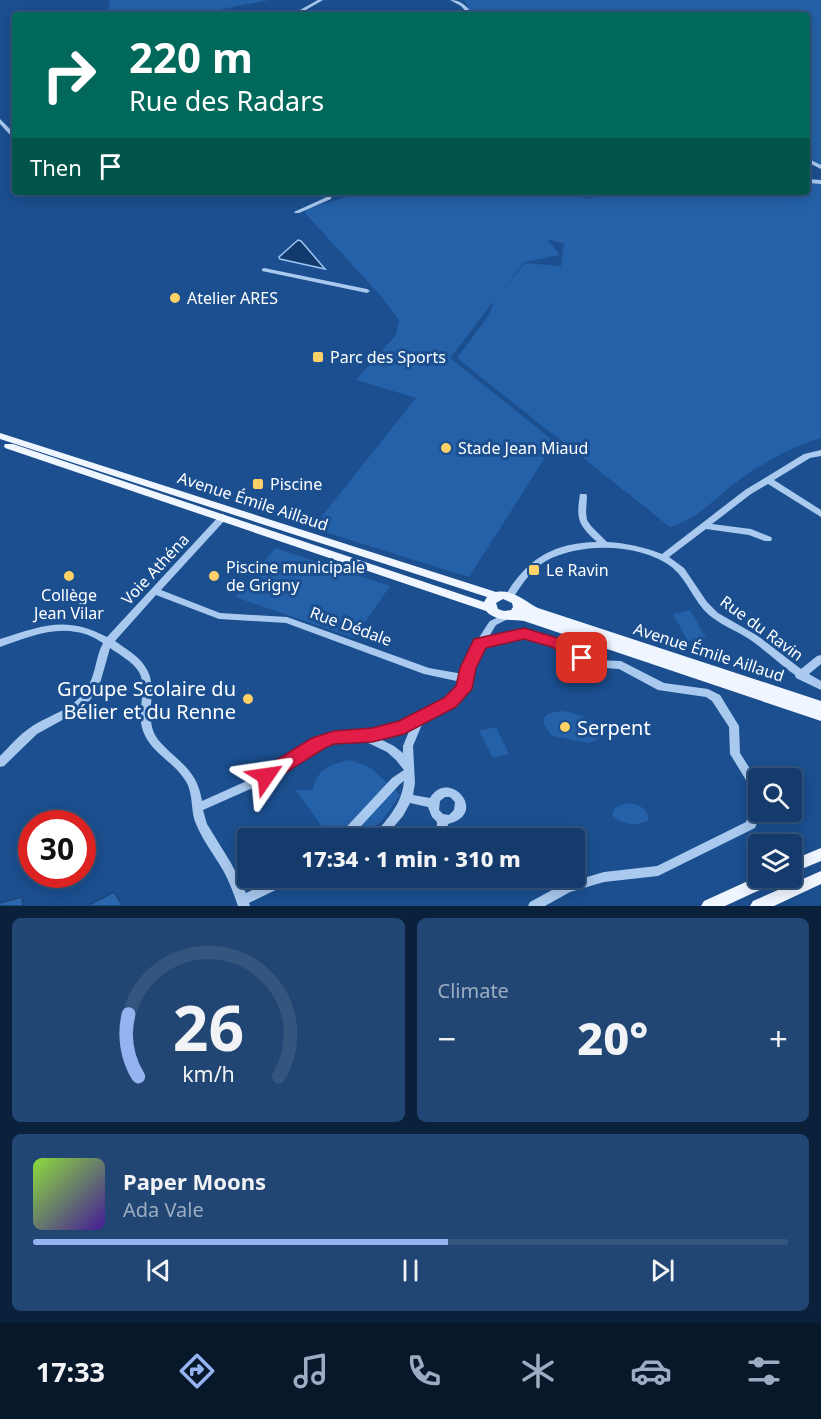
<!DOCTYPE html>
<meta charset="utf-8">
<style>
body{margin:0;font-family:"Noto Sans",sans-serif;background:#214673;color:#f1f3f6;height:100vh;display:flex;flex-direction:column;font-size:22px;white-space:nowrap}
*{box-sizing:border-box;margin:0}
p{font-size:20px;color:#9dadc1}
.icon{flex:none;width:33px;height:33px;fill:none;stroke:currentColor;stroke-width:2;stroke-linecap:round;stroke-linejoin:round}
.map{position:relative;height:906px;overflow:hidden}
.details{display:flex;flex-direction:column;gap:12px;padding:12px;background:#0b203b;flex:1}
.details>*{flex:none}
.top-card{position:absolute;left:12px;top:12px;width:798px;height:183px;border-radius:6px;box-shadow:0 3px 15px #0003,0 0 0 2px #33557e;background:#00695c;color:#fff;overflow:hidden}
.tools{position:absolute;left:748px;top:768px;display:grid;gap:12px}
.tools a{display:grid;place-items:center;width:54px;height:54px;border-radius:6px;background:#143b6b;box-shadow:0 3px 15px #0003,0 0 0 2px #33557e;font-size:30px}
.speed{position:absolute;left:18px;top:810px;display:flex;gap:12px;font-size:30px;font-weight:700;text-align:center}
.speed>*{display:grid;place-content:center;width:78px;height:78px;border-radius:50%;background:#143b6b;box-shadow:0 3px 15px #0003,0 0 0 2px #33557e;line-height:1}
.speed .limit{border:9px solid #d22;background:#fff;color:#111}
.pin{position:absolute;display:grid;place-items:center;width:51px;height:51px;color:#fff;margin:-26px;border-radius:12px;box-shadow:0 3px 9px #0006}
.me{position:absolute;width:66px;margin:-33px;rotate:58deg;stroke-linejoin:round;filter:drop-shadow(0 0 4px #0008)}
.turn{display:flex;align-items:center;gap:21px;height:126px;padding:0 18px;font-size:27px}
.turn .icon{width:78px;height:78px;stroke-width:2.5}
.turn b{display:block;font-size:42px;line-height:51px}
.then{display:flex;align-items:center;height:57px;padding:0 18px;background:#0003;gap:12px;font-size:22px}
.big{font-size:45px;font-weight:800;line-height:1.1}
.details .card{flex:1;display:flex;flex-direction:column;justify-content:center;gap:9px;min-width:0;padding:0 21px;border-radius:9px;background:#214673}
.details .dial{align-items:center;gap:0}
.dial svg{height:156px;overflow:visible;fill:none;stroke:#33557e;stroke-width:7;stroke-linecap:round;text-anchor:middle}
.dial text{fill:#f1f3f6;stroke:none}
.song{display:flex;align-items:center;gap:18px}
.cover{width:72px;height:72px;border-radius:9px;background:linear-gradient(135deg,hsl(90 70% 55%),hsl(260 70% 35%))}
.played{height:6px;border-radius:3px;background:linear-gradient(90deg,#95b2f1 55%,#33557e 55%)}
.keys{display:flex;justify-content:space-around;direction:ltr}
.heat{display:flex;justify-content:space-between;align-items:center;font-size:33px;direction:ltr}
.details .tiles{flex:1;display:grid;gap:12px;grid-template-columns:1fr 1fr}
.card:last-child{grid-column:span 2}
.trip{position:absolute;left:237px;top:828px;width:348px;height:60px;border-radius:6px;background:#143b6b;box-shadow:0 3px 15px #0003,0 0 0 2px #33557e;font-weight:800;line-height:60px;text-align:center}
.tabs{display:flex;height:96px;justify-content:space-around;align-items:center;background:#08182b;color:#9dadc1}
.tabs .icon{width:42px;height:42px}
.tabs .on{color:#95b2f1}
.tabs b{font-size:27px;color:#f1f3f6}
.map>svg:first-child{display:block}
.green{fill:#2461a8;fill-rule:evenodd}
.water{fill:#123a6d;stroke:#9cc4f0;stroke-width:1.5}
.building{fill:#2a66ad;stroke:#1d4779;stroke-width:1.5}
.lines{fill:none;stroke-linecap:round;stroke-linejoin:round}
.minor{fill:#a9c9ee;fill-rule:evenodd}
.major{fill:#f0f6ff;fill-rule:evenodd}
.route{fill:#e11d48;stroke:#92132f;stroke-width:1.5}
.poi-dot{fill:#ffd166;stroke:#1b4f8f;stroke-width:2}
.labels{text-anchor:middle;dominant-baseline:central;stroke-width:6;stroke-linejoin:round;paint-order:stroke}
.poi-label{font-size:16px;fill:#fff;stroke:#1b4f8f;text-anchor:start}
.street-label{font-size:16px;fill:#fff;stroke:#1b4f8f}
.near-poi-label{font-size:20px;fill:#fff;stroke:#1b4f8f;text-anchor:end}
</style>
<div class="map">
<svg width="821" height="906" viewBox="0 0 821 906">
<rect width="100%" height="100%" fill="#1b4f8f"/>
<!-- green -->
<g class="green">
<path d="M110 0H269L193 15H78L109 9Z"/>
<path d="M460 0H821V165L807 161V15H472L465 1Z"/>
<path d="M807 183 821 184V438C795 445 769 460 746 475 721 492 699 519 670 527L457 358 489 315 494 301 450 358 555 442 469 577 318 530 320 528 314 526 416 398 356 380 396 335 399 320 380 295 305 213 306 209 364 192H550L591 199 600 192H688L700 195 706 192H807ZM547 239 564 244 561 266 525 263 501 292 524 262 560 255Z"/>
<path d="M275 548 390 586 354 638 235 597Z"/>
<path d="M690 610 706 638 688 641 673 614Z"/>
<path d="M562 711C577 713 592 719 603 730L601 737 590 743 552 736 544 725 543 719 549 713Z"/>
<path d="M496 727 509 754 493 758 479 731Z"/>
<path d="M350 760 371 768 400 795 382 821 360 838H330L296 790H313C315 770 333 763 350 760Z"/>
<path d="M629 803C640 805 647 808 649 820 636 827 622 825 612 815 615 806 619 805 629 803Z"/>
</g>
<!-- water -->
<path class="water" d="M298 240 301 241 325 269 280 259 279 257Z"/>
<!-- building -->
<g class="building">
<path d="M114 892 122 905 120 906H87Z"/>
<path d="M22 897 23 906H0V903Z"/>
</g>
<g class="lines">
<!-- minor -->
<g class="minor">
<path d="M318 0H323L297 15H291Z"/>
<path d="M450 0C461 0 467 6 473 15H469L461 6Z"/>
<path d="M0 119 15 134V139L13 138 0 124Z"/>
<path d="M807 158 821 165V169L807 162Z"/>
<path d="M807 179 821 180V184L807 183Z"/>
<path d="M329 196 331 197V199L299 213H295L294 212Z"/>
<path d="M264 268 367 289 370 291 367 293 262 271V269Z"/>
<path d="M821 450V456L810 458 774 480 821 510V517L768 484 751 494 712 524 751 529 771 537 772 539 771 541H765L749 535 706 529 669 557 684 568 707 602 718 613 758 636 801 669 817 656 821 655V664L809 674 821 681V690L796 678 795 675C780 664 767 652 752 641 738 631 722 626 709 615 694 602 688 581 673 568 641 543 581 542 546 561 532 569 522 584 513 598H507L505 596C527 559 553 543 597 542 578 525 576 519 580 494H586L587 496 586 512 587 520 591 526 607 542C626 543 644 547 662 554L745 490 804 454Z"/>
<path d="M223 514 227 517 226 519 161 590 220 613 287 617 429 668 463 674 468 655 487 625 490 621 507 613 510 614 512 616 510 618 496 625 488 638 524 630 556 638 596 660 621 661 664 683 708 689 720 695 739 726 740 753 759 783V812H761L755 828 658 876 604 882 570 892 545 906H528L530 902 563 884 604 872 657 866 746 822 752 805 749 785 730 754 729 727 712 701 706 697 658 690 619 669 590 667 553 645 524 638 484 646 478 655 468 692 454 706 423 722 413 746 415 783 413 795 430 798C449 767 490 814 448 824L446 838H436L437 822 432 817 428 807 410 803 403 816 384 838H373L374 835C388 818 402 804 404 781L400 784 350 838H338L339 835 392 778 404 770 396 760 387 752 362 740 335 741 323 746 257 786 203 810 207 824 231 863 246 893 278 878H294L292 882 249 903 250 906H238C234 895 230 883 224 872 215 856 203 841 196 824 190 810 194 793 185 780 173 761 151 753 143 731 136 712 148 688 139 672 133 662 120 655 110 648L99 687 88 703 75 713 37 734 4 766 0 767V756C10 746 19 735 31 727 49 715 72 710 85 691 96 677 95 658 103 643 95 638 86 633 76 632 51 627 24 639 0 647V639C42 626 65 615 107 637L220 515ZM156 595 219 619 286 623 424 674 461 682 459 687 446 700 401 724 372 731 330 734 315 740 249 780 202 801C198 777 188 768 170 752 165 747 159 742 155 735 144 714 159 688 146 668 139 656 126 649 115 641ZM410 729 403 746V753L394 746 378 738ZM445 797H450L455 802 454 810 449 815 443 814 439 810 440 801Z"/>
</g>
<!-- major -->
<g class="major">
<path d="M0 433 496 592C513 589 524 601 538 608L821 701V721L524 621C511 619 496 622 486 611L5 448 4 446 5 444H13L484 602 487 597 0 439ZM503 599 512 603 513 607 511 610 504 611 498 609 496 603Z"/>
<path d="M821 848V861L792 873V860Z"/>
<path d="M821 871V884L774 906H750L753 901Z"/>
<path d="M759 876V878H777L775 883 725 906H701L704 901Z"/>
</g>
</g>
<!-- route -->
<path class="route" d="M524 628 574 643 591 658 588 663 582 665 552 647 524 639 486 648 476 668 472 689 456 707 404 734 372 742 334 744 325 748 272 781 266 783 259 781 257 776 259 771 312 738 334 731 372 728 399 721 444 698 456 686 460 668 474 639Z"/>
<!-- markers -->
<g class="poi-dot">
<circle cx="175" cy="298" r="6"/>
<rect x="312" y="351" width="12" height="12" rx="3"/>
<circle cx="446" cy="448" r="6"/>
<rect x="252" y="478" width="12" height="12" rx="3"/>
<rect x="528" y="564" width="12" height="12" rx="3"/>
<circle cx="69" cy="576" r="6"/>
<circle cx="214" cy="576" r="6"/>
<circle cx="248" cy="699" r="6"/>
<circle cx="565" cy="727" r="6"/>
</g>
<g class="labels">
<!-- poi labels -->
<g class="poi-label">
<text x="187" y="298">Atelier ARES</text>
<text x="330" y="357">Parc des Sports</text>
<text x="458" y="448">Stade Jean Miaud</text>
<text x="270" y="484">Piscine</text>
<text x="226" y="567">Piscine municipale<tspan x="226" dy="18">de Grigny</tspan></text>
<text x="546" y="570">Le Ravin</text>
<text x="69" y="595" text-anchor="middle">Collège<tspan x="69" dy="18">Jean Vilar</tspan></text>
</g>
<!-- street labels -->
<g class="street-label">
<text transform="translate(253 501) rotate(18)">Avenue Émile Aillaud</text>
<text transform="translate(155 569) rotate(-47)">Voie Athéna</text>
<text transform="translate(351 626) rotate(20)">Rue Dédale</text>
<text transform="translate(762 628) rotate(36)">Rue du Ravin</text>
<text transform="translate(709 652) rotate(18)">Avenue Émile Aillaud</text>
</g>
<!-- near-poi labels -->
<g class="near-poi-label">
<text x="236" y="688">Groupe Scolaire du<tspan x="236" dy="23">Bélier et du Renne</tspan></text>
<text x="577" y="727" text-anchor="start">Serpent</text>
</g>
</g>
</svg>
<div class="tools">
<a><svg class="icon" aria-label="search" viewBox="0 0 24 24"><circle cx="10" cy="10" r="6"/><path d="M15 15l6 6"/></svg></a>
<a><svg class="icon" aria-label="layers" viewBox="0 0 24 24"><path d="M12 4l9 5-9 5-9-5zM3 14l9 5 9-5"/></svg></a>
</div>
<div class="speed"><div class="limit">30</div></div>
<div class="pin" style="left:582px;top:658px;background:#d93025"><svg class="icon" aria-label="arrive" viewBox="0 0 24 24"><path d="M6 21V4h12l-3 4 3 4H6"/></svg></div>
<svg class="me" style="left:266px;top:776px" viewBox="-20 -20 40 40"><path d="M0-17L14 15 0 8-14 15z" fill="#e11d48" stroke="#fff" stroke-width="4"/></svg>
<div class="trip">17:34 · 1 min · 310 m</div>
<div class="top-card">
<div class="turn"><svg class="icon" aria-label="right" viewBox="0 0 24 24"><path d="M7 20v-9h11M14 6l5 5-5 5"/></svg><div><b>220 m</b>Rue des Radars</div></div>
<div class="then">Then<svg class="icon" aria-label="arrive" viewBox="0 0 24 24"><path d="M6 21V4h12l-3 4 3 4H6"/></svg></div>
</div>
</div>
<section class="details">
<div class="tiles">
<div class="card dial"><svg viewBox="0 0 100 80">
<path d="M14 69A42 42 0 1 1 86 69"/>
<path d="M14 69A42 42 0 0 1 9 37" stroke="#95b2f1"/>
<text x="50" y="56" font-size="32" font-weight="700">26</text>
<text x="50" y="72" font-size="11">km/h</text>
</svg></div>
<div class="card"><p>Climate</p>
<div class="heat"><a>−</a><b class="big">20°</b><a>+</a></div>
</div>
<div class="card">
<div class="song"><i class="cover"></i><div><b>Paper Moons</b><p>Ada Vale</p></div></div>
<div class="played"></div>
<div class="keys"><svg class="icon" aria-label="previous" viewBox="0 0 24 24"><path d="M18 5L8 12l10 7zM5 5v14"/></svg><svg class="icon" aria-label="pause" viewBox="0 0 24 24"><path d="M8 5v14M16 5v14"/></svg><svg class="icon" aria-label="next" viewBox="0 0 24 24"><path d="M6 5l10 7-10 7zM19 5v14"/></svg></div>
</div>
</div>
</section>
<nav class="tabs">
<b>17:33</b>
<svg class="icon on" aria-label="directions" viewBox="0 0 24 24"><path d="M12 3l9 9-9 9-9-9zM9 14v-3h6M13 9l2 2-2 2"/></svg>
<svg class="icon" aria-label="music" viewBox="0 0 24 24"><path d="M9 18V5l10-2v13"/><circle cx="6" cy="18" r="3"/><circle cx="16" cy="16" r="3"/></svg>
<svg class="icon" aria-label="phone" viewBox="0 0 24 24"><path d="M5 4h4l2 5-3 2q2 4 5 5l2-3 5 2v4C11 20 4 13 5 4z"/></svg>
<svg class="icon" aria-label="climate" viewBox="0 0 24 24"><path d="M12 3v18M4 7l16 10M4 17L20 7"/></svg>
<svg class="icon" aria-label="car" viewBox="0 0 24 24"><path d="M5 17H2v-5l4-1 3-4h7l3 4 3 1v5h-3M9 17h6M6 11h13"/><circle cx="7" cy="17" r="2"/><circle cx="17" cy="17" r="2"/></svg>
<svg class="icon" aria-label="filters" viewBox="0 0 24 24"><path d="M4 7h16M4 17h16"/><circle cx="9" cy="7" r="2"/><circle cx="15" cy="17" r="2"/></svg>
</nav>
